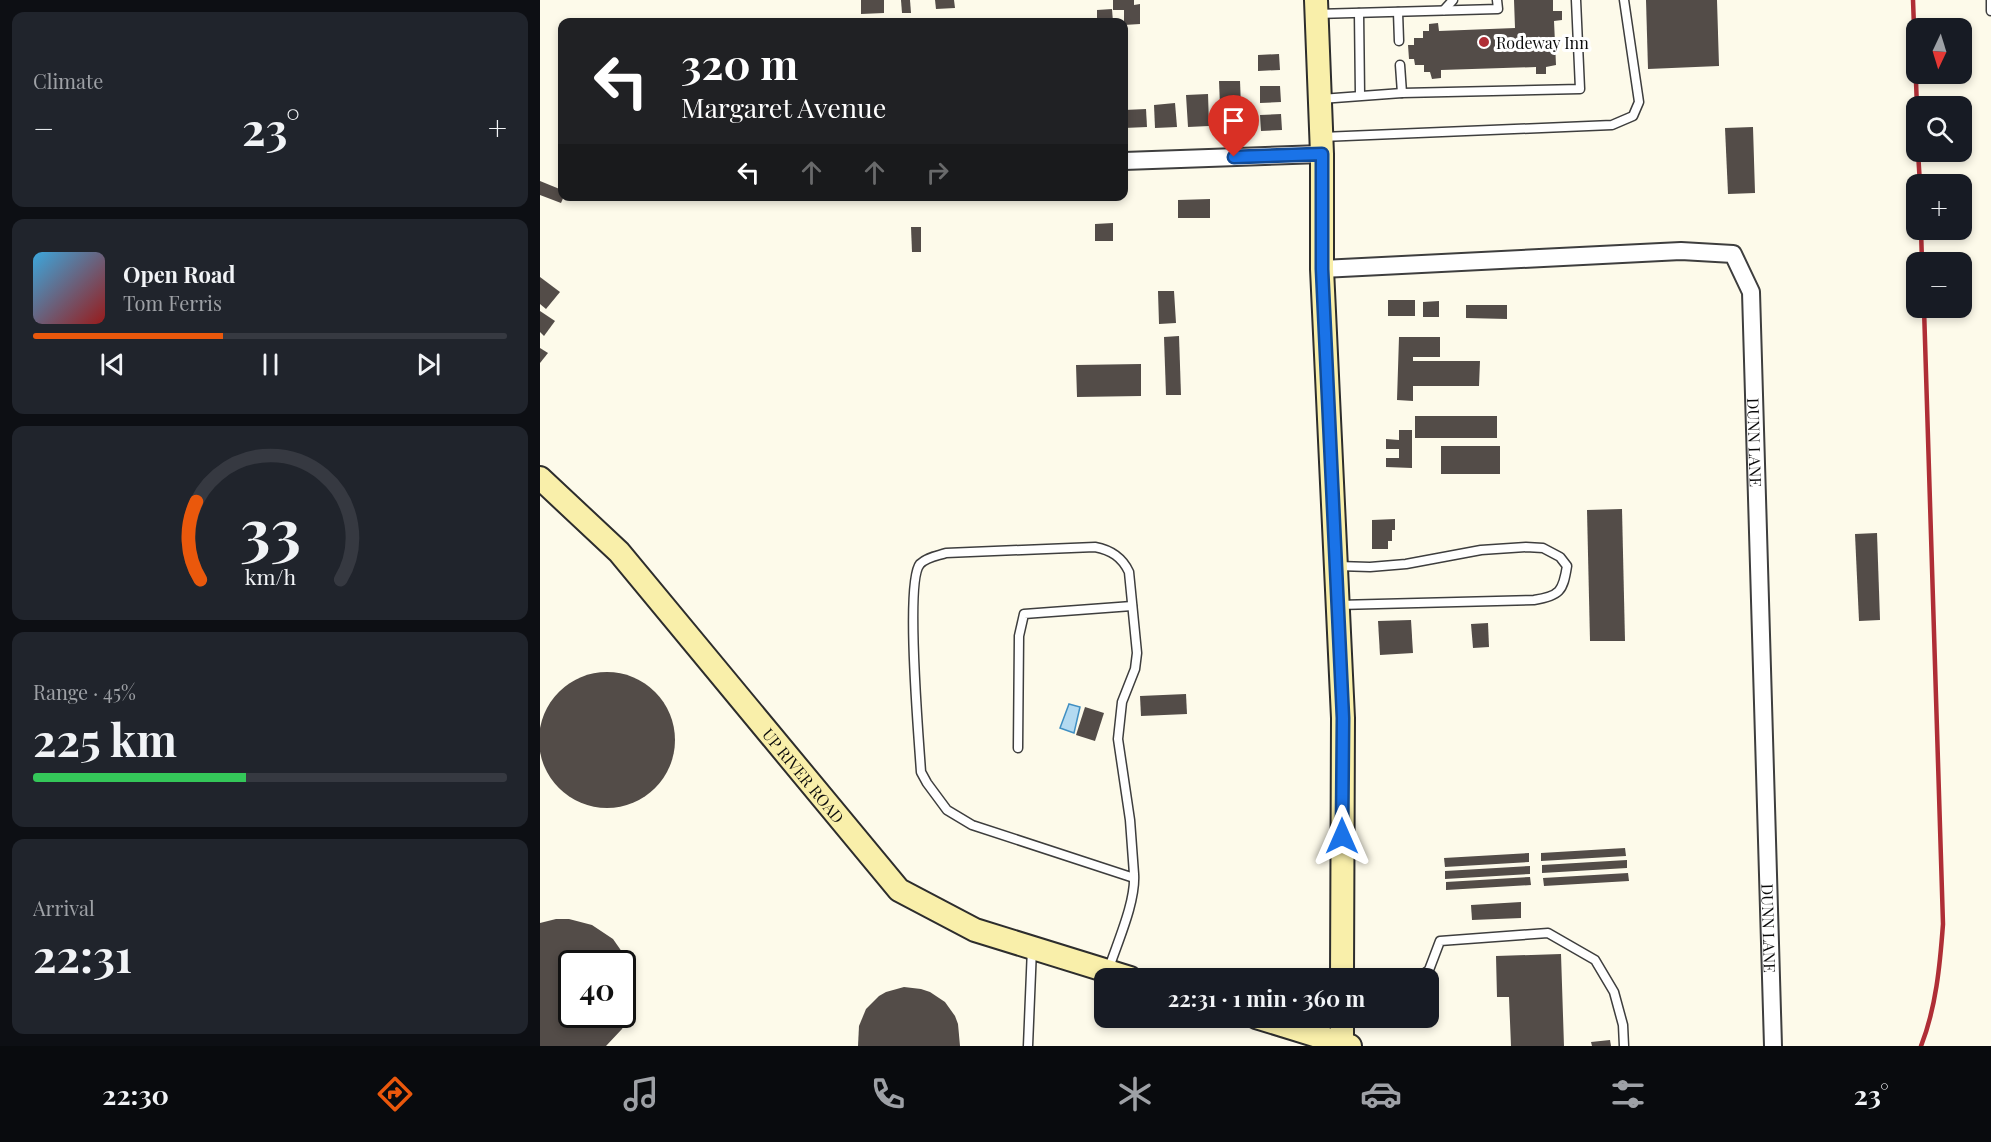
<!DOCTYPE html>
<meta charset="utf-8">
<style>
body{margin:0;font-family:"Playfair Display",serif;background:#20242c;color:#f1f3f6;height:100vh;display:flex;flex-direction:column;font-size:22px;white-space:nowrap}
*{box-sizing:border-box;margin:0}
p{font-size:20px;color:#9ea1a6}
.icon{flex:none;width:33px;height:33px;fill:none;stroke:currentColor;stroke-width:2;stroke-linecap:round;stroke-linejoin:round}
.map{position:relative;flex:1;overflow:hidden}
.panel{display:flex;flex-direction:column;gap:12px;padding:12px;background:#0d0f14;width:540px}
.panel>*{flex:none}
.top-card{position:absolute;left:18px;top:18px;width:570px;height:183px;border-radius:12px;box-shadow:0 3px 9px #0003;background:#202124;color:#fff;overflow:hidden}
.needle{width:39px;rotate:184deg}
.controls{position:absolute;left:1366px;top:18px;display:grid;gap:12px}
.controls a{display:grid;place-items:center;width:66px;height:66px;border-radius:12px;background:#171b24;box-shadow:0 3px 9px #0003;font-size:30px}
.speed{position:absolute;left:18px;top:950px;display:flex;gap:12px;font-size:30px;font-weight:700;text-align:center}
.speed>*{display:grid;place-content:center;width:78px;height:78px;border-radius:50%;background:#171b24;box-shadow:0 3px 9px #0003;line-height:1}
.speed .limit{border:3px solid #111;border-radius:9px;background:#fff;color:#111}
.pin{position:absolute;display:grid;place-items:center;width:51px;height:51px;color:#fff;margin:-62px -26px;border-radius:50% 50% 50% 0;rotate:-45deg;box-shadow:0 0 6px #0007}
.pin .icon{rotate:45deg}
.me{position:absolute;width:66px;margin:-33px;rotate:0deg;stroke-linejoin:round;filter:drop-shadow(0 0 4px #0008)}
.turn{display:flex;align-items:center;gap:21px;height:126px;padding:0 24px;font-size:27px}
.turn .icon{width:78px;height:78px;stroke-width:2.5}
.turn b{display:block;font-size:42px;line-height:51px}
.lanes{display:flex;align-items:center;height:57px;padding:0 24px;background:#0003;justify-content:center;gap:30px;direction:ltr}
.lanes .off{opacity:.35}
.big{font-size:45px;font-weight:700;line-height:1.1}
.panel .card{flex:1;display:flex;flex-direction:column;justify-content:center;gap:9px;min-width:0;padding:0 21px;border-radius:12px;background:#20242c}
.panel .dial{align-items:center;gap:0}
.dial svg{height:156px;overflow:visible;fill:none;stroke:#363941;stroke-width:7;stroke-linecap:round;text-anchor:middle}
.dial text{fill:#f1f3f6;stroke:none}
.song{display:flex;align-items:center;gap:18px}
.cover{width:72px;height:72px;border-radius:9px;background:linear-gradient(135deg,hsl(200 70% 55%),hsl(0 70% 35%))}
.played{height:6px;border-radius:3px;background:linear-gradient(90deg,#ea580c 40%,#363941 40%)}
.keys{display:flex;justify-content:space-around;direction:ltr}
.heat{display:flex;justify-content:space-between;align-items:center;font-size:33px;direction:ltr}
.charge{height:9px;border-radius:4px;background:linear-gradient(90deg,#34c759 45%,#363941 0)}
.trip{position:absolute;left:554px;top:968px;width:345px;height:60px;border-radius:12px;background:#171b24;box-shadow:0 3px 9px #0003;font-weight:700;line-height:60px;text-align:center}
.dock{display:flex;height:96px;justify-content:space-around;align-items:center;background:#090b0e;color:#9ea1a6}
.dock .icon{width:42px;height:42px}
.dock .current{color:#ea580c}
.dock b{font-size:27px;color:#f1f3f6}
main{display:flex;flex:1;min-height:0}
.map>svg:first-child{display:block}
.water{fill:#b3daf1;stroke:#408fc2;stroke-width:1.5}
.building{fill:#534c48;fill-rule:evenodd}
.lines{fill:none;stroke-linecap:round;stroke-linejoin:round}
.lane-casing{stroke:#3e3e3e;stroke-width:11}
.street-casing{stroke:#3e3e3e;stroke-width:20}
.secondary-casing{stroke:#2d2d2d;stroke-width:26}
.lane{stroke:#fff;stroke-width:8}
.street{stroke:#fff;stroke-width:16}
.secondary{stroke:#f9efaa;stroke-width:22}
.rail{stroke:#af2e36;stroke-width:4.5}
.route-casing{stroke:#114b97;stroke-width:15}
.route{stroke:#1a73e8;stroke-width:10}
.poi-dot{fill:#af2e36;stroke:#fff;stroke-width:2}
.labels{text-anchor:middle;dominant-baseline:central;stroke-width:6;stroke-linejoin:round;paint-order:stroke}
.poi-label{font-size:16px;fill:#0b0b0b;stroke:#fff;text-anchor:start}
.street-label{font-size:16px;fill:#0b0b0b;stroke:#fff}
</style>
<main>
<section class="panel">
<div class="card"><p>Climate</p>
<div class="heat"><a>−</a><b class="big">23°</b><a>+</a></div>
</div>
<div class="card">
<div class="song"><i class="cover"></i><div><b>Open Road</b><p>Tom Ferris</p></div></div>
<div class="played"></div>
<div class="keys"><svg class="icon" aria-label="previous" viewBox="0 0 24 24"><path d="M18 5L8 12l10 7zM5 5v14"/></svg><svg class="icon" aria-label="pause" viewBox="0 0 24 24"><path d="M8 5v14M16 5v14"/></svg><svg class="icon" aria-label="next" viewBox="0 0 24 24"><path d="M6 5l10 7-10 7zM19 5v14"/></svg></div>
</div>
<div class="card dial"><svg viewBox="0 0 100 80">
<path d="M14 69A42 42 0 1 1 86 69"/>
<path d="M14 69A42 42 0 0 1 12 29" stroke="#ea580c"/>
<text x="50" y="56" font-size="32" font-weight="700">33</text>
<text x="50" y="72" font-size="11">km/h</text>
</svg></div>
<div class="card"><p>Range · 45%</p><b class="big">225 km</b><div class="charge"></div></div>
<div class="card"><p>Arrival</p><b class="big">22:31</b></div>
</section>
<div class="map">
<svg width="1451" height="1046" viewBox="0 0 1451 1046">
<rect width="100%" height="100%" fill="#fdfaea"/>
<!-- water -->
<path class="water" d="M529 704 540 707 534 733 520 728Z"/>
<!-- building -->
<g class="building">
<path d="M321 0H344V13L321 14Z"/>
<path d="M361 0H370L371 13H362Z"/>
<path d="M395 0H414L415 8 396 9Z"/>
<path d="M573 0H594V5L600 4V24L584 25V10H573Z"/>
<path d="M974 0H1013V11H1022V20L1014 21 1016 65 1006 67V74H996V67L901 70V78L892 79 890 72H884V65H875L874 59H869L868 45H874V38H883V31H889V24L898 23 899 31 975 28Z"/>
<path d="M1106 0H1177L1179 66 1108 69Z"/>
<path d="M572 9 573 22H557V10Z"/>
<path d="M739 54 740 70 718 71V55Z"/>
<path d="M679 81H700L702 130 681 131Z"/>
<path d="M720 86H740L741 102 720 103Z"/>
<path d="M668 94 669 126 648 127 646 95Z"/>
<path d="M635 103 637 127 615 128 614 105Z"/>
<path d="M606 109 607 127 584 128V110Z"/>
<path d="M741 114 742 130 721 131 720 115Z"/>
<path d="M1213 127 1215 193 1188 194 1185 128Z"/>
<path d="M0 181 22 190 24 196 21 203 0 195Z"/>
<path d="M670 199V218H638V200Z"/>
<path d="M573 223V241H555V224Z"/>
<path d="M371 227H381V252H372Z"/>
<path d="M0 277 20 292 6 309 0 304Z"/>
<path d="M618 291H634L636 323 619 324Z"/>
<rect x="848" y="300" width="27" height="16"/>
<path d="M899 301V317H883V302Z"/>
<path d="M926 305H967V319L926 318Z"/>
<path d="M0 311 15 321 4 336 0 332Z"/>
<path d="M639 336 641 395H626L624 337Z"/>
<path d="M859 337H900V357H873V361H940L939 386H873V401L857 400Z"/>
<path d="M0 348 8 353 0 363Z"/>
<path d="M601 364V396L537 397 536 365Z"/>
<rect x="875" y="416" width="82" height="22"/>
<path d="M859 430H872V468L846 467V458H859V449H846V439L859 440Z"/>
<rect x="901" y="446" width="59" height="28"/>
<path d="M1082 509 1085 641H1050L1047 510Z"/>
<path d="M855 519V530H852V541H848V549H832V520Z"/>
<path d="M1337 533 1340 620 1319 621 1315 534Z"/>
<path d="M871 620 873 653 840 655 838 621Z"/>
<path d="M948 623 949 647 933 648 931 624Z"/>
<circle cx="67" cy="740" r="68"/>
<path d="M646 694 647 714 601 716 600 696Z"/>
<path d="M545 707 564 713 555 741 536 735Z"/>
<path d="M1085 848 1086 856 1001 861V853Z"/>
<path d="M989 853V862L905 867 904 858Z"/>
<path d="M1087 860V868L1002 873V865Z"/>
<path d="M990 866V874L905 879V871Z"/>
<path d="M1088 873 1089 881 1004 886 1003 878Z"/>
<path d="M990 877 991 885 906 890V882Z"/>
<path d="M981 902V918L932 920 931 905Z"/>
<path d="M16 919H29L52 925 73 939 87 959 94 983 92 1007 82 1029 66 1046H0V923ZM32 963H82V1014H32Z"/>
<path d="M1021 954 1024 1046H971L969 997H957L956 956Z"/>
<path d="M364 987 381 989 390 992 405 1002 415 1016 418 1024 420 1046H318L319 1026 326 1009 339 996 346 992Z"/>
<path d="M1070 1040 1071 1046H1052L1051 1042Z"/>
</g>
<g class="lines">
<!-- lane casing -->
<g class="lane-casing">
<g id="lane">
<path d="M1451 0V11"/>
<path d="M904 10 913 0"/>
<path d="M858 12 859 41"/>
<path d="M819 13 820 95"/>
<path d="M776 14 958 9 957 0"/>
<path d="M860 65 862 93"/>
<path d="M781 99 862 93 1040 89 1036 0"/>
<path d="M782 137 1072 125 1093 116 1099 102 1084 0"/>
<path d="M798 566 830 567 866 564 941 550 986 547 1003 548 1020 557 1027 566C1023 591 1020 596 994 600L798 605"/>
<path d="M478 748 479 636 484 614 592 606"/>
<path d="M568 971C577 943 596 902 594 874L590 820 578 739 582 702 595 669 597 653 589 572C582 557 571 550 555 547L406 553C397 556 387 557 380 564 365 581 379 740 381 772L387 783 407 810 432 825 594 878"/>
<path d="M878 978 889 970 900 941 1008 933 1055 960 1074 992 1083 1025 1084 1046"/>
<path d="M488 1046 492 948"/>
</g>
</g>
<!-- street casing -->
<g class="street-casing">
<g id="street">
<path d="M584 161 782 154"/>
<path id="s1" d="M782 269 1141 251 1193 254 1211 292 1233 1046"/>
</g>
</g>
<!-- secondary casing -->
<g class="secondary-casing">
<g id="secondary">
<path d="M776 0 782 154V269L803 718 802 978"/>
<path id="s2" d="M0 478 79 552 359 890 435 930 590 978"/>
<path d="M716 1017 810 1046"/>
<path d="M802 1044V1017"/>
</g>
</g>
<!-- lane -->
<use href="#lane" class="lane"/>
<!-- street -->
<use href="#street" class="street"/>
<!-- secondary -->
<use href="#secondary" class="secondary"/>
<!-- rail -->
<g class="rail">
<path d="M1373 0 1377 108"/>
<path d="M1378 152 1380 184"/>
<path d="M1381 230 1382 262"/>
<path d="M1381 1046C1396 1008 1400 965 1403 924L1384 308"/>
</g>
</g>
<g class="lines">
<!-- route casing -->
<g class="route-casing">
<path id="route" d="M694 157 782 154V269L803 718 802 836"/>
</g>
<!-- route -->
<use href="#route" class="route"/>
</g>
<!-- markers -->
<circle class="poi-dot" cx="944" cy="42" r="6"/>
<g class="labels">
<!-- poi labels -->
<g class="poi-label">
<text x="956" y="42">Rodeway Inn</text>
</g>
<!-- street labels -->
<g class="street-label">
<text stroke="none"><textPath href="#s1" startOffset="604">DUNN LANE</textPath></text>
<text stroke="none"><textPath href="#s2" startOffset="398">UP RIVER ROAD</textPath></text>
<text stroke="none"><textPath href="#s1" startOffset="1090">DUNN LANE</textPath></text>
</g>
</g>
</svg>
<div class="controls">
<a><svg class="needle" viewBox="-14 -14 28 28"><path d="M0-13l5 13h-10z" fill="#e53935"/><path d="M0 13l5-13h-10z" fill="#9ea1a6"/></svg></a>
<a><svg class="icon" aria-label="search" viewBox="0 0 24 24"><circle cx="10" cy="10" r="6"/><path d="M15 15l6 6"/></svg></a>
<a>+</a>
<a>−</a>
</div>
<div class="speed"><div class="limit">40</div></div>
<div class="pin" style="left:694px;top:157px;background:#d93025"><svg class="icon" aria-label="arrive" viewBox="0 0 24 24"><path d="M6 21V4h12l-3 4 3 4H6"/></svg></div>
<svg class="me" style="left:802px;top:836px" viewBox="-20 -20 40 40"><path d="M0-17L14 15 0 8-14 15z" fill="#1a73e8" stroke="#fff" stroke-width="4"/></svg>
<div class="trip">22:31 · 1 min · 360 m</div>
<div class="top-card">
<div class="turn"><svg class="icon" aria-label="left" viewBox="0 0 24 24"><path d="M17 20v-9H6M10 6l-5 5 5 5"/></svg><div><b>320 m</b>Margaret Avenue</div></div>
<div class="lanes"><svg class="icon" aria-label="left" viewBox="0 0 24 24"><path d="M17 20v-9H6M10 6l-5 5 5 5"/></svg><svg class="icon off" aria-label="ahead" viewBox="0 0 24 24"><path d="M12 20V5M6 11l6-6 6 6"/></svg><svg class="icon off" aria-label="ahead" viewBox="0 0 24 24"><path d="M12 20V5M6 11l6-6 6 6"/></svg><svg class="icon off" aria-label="right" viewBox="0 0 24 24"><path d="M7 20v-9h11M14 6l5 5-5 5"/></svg></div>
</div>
</div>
</main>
<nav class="dock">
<b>22:30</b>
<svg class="icon current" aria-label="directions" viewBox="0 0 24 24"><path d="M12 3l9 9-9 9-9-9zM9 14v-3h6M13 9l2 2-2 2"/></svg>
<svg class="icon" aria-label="music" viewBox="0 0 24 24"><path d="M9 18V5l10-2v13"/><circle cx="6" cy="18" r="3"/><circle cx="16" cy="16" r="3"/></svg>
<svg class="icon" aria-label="phone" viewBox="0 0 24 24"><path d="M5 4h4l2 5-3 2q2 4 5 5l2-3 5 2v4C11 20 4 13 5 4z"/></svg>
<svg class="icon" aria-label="climate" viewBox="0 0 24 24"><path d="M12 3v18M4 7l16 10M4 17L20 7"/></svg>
<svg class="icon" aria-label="car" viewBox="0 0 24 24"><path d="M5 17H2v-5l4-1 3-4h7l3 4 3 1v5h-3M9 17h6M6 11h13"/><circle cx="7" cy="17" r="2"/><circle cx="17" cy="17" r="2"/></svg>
<svg class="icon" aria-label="filters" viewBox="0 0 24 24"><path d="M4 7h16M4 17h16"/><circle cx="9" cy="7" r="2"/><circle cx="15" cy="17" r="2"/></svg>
<b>23°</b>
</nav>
